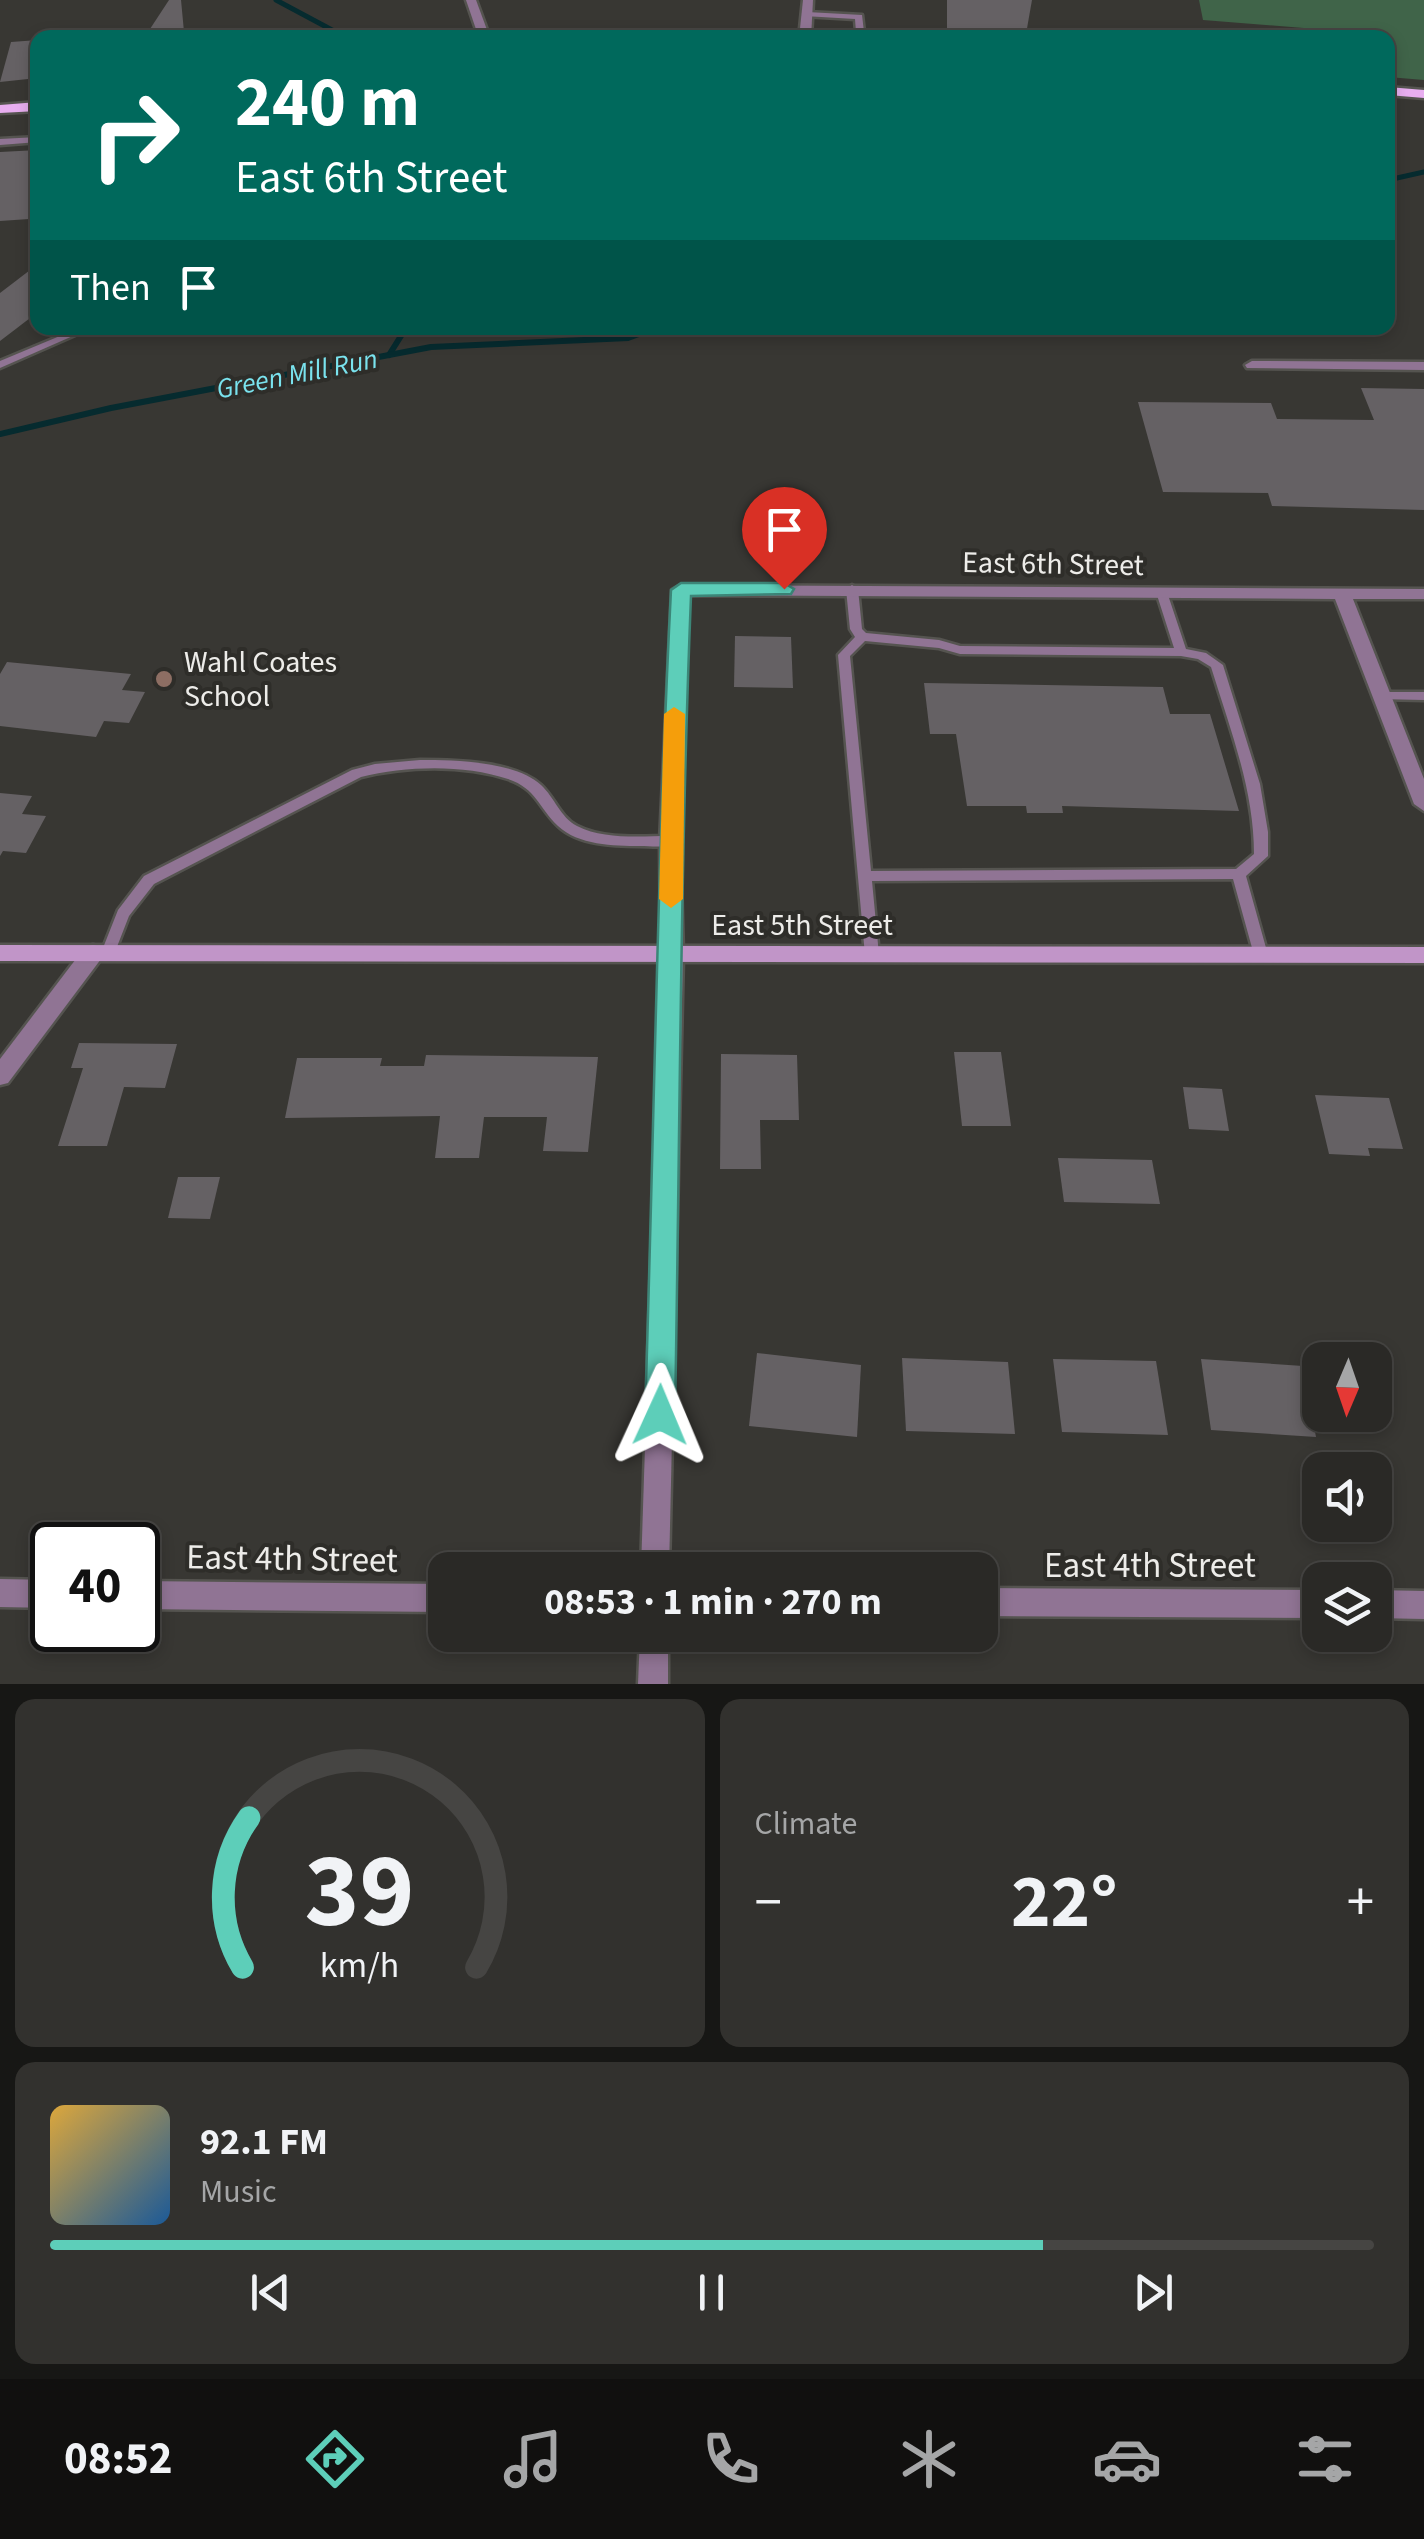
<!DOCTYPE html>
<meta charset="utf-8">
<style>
body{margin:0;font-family:"Source Sans 3",sans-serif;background:#32312e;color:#f1f3f6;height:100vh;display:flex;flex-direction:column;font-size:38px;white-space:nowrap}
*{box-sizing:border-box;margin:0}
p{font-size:32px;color:#a5a6a7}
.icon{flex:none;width:55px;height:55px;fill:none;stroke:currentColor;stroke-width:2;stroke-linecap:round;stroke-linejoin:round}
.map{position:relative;height:1684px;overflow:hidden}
.details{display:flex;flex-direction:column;gap:15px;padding:15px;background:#171715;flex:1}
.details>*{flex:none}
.banner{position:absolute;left:30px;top:30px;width:1365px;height:305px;border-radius:20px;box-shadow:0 5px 15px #0003,0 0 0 2px #464543;background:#00695c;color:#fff;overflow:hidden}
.needle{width:65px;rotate:182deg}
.fabs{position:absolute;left:1302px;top:1342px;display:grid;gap:20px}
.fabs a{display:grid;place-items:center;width:90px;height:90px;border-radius:20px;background:#2a2926;box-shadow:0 5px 15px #0003,0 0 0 2px #464543;font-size:50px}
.speed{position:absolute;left:30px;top:1522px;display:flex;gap:20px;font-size:50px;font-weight:700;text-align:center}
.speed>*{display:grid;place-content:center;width:130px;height:130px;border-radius:50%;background:#2a2926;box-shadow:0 5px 15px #0003,0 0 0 2px #464543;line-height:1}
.speed .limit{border:5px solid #111;border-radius:15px;background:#fff;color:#111}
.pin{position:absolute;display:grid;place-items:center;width:85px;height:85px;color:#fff;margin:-102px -42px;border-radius:50% 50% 50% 0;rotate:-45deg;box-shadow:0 0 10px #0007}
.pin .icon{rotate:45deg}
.me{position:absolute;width:110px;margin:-55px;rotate:1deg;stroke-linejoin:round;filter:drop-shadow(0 0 8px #0008)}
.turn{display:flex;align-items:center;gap:35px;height:210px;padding:0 40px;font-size:45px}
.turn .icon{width:130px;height:130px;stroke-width:2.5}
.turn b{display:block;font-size:70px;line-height:85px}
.then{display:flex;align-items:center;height:95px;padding:0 40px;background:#0003;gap:20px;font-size:38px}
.big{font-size:75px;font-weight:700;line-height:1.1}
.details .widget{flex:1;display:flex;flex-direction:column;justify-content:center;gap:15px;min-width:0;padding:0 35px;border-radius:20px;background:#32312e}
.details .dial{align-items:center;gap:0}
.dial svg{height:260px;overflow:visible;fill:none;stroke:#464543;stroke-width:7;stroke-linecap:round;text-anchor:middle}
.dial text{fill:#f1f3f6;stroke:none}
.song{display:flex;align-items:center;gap:30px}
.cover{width:120px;height:120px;border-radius:15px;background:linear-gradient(135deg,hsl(40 70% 55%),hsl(210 70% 35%))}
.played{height:10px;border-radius:5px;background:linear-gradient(90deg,#5dceb9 75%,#464543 75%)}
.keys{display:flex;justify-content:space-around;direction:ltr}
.heat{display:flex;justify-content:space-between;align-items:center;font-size:55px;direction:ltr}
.details .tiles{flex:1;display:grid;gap:15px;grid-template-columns:1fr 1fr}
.widget:last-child{grid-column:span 2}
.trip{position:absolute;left:428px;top:1552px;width:570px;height:100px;border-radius:20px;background:#2a2926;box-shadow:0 5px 15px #0003,0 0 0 2px #464543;font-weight:700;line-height:100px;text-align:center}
.tab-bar{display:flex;height:160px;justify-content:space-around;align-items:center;background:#11100f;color:#a5a6a7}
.tab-bar .icon{width:70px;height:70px}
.tab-bar .current{color:#5dceb9}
.tab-bar b{font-size:45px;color:#f1f3f6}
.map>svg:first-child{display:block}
.green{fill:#406449}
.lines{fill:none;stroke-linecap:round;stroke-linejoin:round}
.stream-far1{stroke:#062b2f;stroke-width:5}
.stream{stroke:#062b2f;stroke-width:6}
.building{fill:#656164}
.service-casing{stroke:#555450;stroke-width:5}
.minor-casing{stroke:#555450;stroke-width:5}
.tertiary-casing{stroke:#555450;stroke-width:5}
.secondary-casing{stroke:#555450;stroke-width:5}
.primary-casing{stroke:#555450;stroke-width:5}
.service{fill:#907494;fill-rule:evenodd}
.minor{fill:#907494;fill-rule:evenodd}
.tertiary{fill:#907494;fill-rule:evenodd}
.secondary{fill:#c195c8;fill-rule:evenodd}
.primary{fill:#e8aef0;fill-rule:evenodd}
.route{fill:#5dceb9;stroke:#3c8678;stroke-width:2.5}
.slow{fill:#f59e0b}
.education-dot{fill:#8d6e63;stroke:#2e2d29;stroke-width:4}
.labels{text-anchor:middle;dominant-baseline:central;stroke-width:8;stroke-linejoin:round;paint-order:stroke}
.far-water-label{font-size:28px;font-style:italic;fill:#7ae3ee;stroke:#2e2d29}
.street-label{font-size:30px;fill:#edece9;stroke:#2e2d29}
.poi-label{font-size:30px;fill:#edece9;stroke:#2e2d29;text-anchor:start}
.near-street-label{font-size:35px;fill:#edece9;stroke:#2e2d29}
</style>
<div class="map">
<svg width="1424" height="1684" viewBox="0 0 1424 1684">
<rect width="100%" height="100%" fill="#383733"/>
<!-- green -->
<path class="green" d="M1199 0H1424V80L1388 77V38L1317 37 1316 29 1203 20Z"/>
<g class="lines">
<!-- stream-far1 -->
<g class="stream-far1">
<path d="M276 0 347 38"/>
<path d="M1388 180 1424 172"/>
</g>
<!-- stream -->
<g class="stream">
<path d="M389 355 406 328"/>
<path d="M0 434 111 408 431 347 628 338 655 328"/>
</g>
</g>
<!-- building -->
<g class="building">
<path d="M169 0H181L184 32H148Z"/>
<path d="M947 0H1032L1026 34 947 29Z"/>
<path d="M38 40 28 79 0 82 11 42Z"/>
<path d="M38 150 29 219 0 221V152Z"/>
<path d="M38 264V312L0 341V293Z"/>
<path d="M1361 388 1424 389V510L1272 506 1268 493 1163 492 1138 402 1271 403 1277 419 1374 420Z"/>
<path d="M735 636 791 637 793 688 734 687Z"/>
<path d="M7 662 131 674 122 690 145 692 129 723 104 721 96 737 0 726V674Z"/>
<path d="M924 683 1163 687 1170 714H1210L1239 811 1062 806 1063 813H1027L1026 806H967L956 734H930Z"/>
<path d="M0 793 32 796 22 814 46 816 26 853 3 851 0 856Z"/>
<path d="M79 1043 177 1044 165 1088 124 1087 107 1146H58L83 1068H71Z"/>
<path d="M954 1052H1001L1011 1126H962Z"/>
<path d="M721 1054 797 1055 799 1120H760L761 1169H720Z"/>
<path d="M426 1055 598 1057 588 1152 543 1151 547 1117H484L479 1158H435L440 1116 285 1118 297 1058H382L380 1066H424Z"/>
<path d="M1183 1087 1222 1089 1229 1131 1189 1129Z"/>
<path d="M1315 1095 1389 1098 1403 1149 1368 1148 1370 1156 1329 1154Z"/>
<path d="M1058 1158 1152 1160 1160 1204 1064 1202Z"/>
<path d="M178 1177H220L210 1219 168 1218Z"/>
<path d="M757 1353 861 1365 857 1437 749 1426Z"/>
<path d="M902 1358 1008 1362 1015 1434 906 1431Z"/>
<path d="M1053 1359 1156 1361 1168 1435 1062 1432Z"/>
<path d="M1201 1359 1303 1366 1316 1437 1211 1430Z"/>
</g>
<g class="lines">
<!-- service casing -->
<g class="service-casing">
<g id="service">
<path d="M807 12 862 15 864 32 869 38H861L856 32 855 19 804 16V12Z"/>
<path d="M38 137V142L0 145V139Z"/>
<path d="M79 328H91L0 368V361Z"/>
<path d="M852 585 858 589 862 629 866 633 939 640 960 646 1174 648 1156 592 1158 589H1166L1186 649 1206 653 1223 665 1260 784 1268 832V856L1246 876 1268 955 1266 959H1256L1254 955 1233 879 872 881 879 955 877 959H867L865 955 838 655 855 637 850 629 846 589ZM865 641 939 648 960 654 1181 656 1198 659 1211 667C1230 729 1254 789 1254 854L1236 869 871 871 850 656Z"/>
<path d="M1382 692H1424V700L1378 699 1376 696Z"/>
<path d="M420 760C454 760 515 761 541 785 555 798 560 817 577 826 604 840 641 836 670 836L677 841C668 849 653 846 640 846 614 846 578 845 558 826 538 807 537 789 508 779 463 764 406 766 361 777L154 884 129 916 113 957H103L101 953 118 910 144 876 352 770 375 764Z"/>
</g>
</g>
<!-- minor casing -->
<g class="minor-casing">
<g id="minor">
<path d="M466 0H476L490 38H479Z"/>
<path d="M803 0H813L811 38H799Z"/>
<path d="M1252 361 1424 362V370L1247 368 1245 365Z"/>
<path d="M681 585 1424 589V599H1353L1424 779V811L1414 804 1335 599 689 595 680 841 683 955 680 961H664L661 955 660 841 672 590Z"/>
<path d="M93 945 101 947 104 953 101 959 8 1083 0 1085V1059L85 947Z"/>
<path d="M0 1579 52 1580V1608L0 1607Z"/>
<path d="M138 1581 445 1584V1612L138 1609Z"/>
<path d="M980 1588 1320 1590V1618L980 1616Z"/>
<path d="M1375 1590 1424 1591V1619L1375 1618Z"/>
</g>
</g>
<!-- tertiary casing -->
<g class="tertiary-casing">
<g id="tertiary">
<path d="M672 947 680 949 683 955 669 1570H641L661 955 664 949Z"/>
<path d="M640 1635H668V1684H638Z"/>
</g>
</g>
<!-- secondary casing -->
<g class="secondary-casing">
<path id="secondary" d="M0 945 1424 947V963L0 961Z"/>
</g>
<!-- primary casing -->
<g class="primary-casing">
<g id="primary">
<path d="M1388 87 1424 90V98L1388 95Z"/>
<path d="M38 102V111L0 113V105Z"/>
</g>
</g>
<!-- service -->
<use href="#service" class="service"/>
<!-- minor -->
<use href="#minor" class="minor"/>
<!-- tertiary -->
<use href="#tertiary" class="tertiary"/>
<!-- secondary -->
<use href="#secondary" class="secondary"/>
<!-- primary -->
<use href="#primary" class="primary"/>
</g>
<!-- route -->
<path class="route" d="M784 583 794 589 791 594 691 596C680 869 680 1142 675 1415L670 1425 660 1429 649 1425 645 1415C654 1140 657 864 671 590L681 583Z"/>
<!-- slow -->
<path class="slow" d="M674 707 685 714 683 899 671 908 659 899 664 714Z"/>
<!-- markers -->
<circle class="education-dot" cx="164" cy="679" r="10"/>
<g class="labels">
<!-- far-water labels -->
<g class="far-water-label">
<text transform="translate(297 374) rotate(-11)">Green Mill Run</text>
</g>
<!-- street labels -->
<g class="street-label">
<text transform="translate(1053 564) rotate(1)">East 6th Street</text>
<text x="802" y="925">East 5th Street</text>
</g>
<!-- poi labels -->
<g class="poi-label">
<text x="184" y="662">Wahl Coates<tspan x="184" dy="34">School</tspan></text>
</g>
<!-- near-street labels -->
<g class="near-street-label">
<text transform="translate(292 1559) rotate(1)">East 4th Street</text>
<text x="1150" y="1566">East 4th Street</text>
</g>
</g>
</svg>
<div class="fabs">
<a><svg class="needle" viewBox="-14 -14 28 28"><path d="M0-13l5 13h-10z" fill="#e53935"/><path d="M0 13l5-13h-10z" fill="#a5a6a7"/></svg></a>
<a><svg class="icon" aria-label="sound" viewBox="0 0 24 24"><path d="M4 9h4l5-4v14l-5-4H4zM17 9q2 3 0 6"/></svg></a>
<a><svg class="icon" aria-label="layers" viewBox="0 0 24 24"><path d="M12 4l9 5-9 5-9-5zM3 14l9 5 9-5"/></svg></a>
</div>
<div class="speed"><div class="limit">40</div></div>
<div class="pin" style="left:784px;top:589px;background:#d93025"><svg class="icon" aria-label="arrive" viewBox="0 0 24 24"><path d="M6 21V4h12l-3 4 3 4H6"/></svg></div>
<svg class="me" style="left:660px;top:1415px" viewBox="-20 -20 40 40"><path d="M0-17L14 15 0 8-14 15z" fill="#5dceb9" stroke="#fff" stroke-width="4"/></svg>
<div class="trip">08:53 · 1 min · 270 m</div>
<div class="banner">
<div class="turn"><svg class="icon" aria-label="right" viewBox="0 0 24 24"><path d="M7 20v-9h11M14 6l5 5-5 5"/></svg><div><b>240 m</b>East 6th Street</div></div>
<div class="then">Then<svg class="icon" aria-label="arrive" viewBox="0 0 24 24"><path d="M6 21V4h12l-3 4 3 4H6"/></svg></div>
</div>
</div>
<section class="details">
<div class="tiles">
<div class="widget dial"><svg viewBox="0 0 100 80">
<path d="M14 69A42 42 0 1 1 86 69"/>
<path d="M14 69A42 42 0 0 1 16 23" stroke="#5dceb9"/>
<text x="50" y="56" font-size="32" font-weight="700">39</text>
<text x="50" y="72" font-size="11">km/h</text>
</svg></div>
<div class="widget"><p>Climate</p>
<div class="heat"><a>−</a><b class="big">22°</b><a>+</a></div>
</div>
<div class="widget">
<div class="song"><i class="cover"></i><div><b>92.1 FM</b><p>Music</p></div></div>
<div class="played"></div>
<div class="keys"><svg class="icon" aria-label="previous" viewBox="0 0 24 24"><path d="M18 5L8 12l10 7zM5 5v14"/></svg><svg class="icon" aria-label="pause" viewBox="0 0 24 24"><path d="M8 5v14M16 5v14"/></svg><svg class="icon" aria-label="next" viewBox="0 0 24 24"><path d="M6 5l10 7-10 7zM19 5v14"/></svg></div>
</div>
</div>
</section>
<nav class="tab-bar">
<b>08:52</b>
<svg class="icon current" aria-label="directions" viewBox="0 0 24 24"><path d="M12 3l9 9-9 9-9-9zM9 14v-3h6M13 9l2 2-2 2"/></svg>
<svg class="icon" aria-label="music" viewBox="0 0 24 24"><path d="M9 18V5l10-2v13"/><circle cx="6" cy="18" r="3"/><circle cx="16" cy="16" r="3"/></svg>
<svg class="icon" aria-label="phone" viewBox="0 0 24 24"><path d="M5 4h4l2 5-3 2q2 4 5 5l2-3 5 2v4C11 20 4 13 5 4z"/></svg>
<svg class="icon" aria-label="climate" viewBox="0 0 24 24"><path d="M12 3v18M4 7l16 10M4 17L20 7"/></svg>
<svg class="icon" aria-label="car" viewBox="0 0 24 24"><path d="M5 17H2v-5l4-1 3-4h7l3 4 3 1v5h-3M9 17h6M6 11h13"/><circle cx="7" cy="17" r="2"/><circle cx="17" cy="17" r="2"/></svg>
<svg class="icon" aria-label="filters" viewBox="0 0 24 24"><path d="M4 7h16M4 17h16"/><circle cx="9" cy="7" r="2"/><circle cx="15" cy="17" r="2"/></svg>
</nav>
